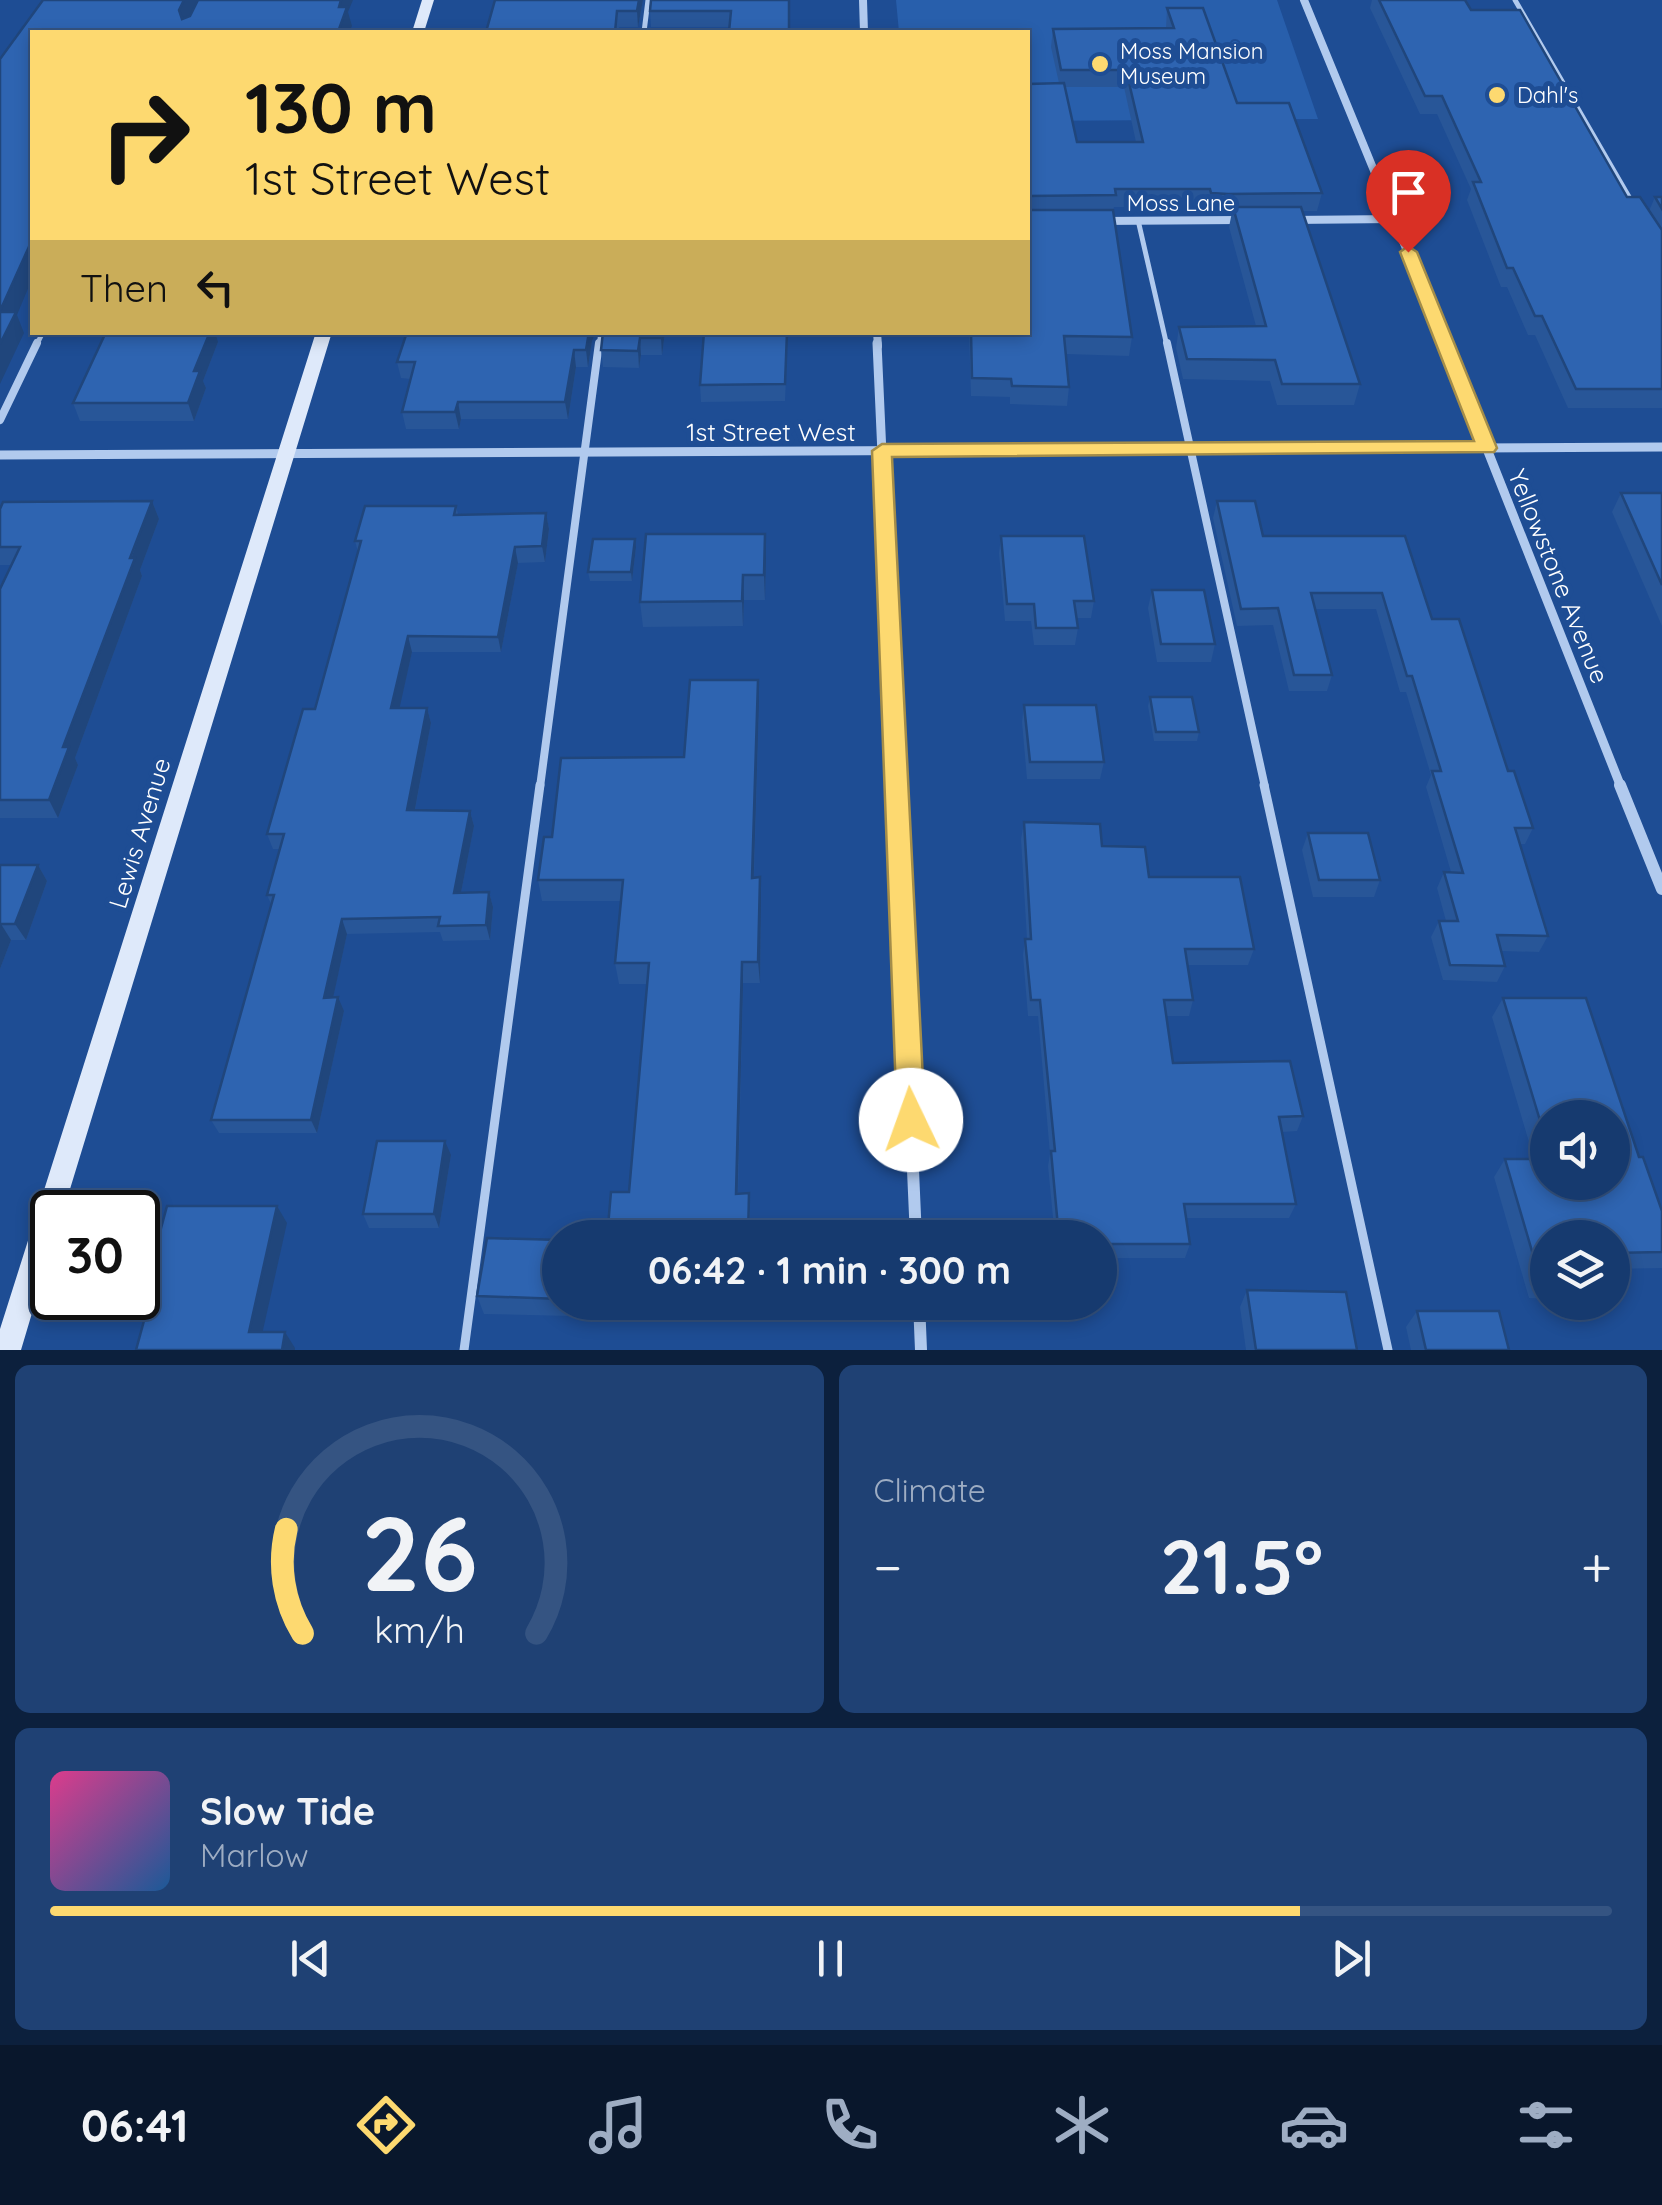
<!DOCTYPE html>
<meta charset="utf-8">
<style>
body{margin:0;font-family:Quicksand,sans-serif;background:#1f4174;color:#f1f3f6;height:100vh;display:flex;flex-direction:column;font-size:38px;white-space:nowrap}
*{box-sizing:border-box;margin:0}
p{font-size:32px;color:#9eadc3}
.icon{flex:none;width:55px;height:55px;fill:none;stroke:currentColor;stroke-width:2;stroke-linecap:round;stroke-linejoin:round}
.map{position:relative;height:1350px;overflow:hidden}
.sheet{display:flex;flex-direction:column;gap:15px;padding:15px;background:#0c203d;flex:1}
.sheet>*{flex:none}
.guide{position:absolute;left:30px;top:30px;width:1000px;height:305px;border-radius:0px;box-shadow:0 5px 15px #0003,0 0 0 2px #355482;background:#fdd970;color:#111;overflow:hidden}
.buttons{position:absolute;left:1530px;top:1100px;display:grid;gap:20px}
.buttons a{display:grid;place-items:center;width:100px;height:100px;border-radius:50%;background:#163a6f;box-shadow:0 5px 15px #0003,0 0 0 2px #355482;font-size:50px}
.speed{position:absolute;left:30px;top:1190px;display:flex;gap:20px;font-size:50px;font-weight:700;text-align:center}
.speed>*{display:grid;place-content:center;width:130px;height:130px;border-radius:50%;background:#163a6f;box-shadow:0 5px 15px #0003,0 0 0 2px #355482;line-height:1}
.speed .limit{border:5px solid #111;border-radius:15px;background:#fff;color:#111}
.pin{position:absolute;display:grid;place-items:center;width:85px;height:85px;color:#fff;margin:-102px -42px;border-radius:50% 50% 50% 0;rotate:-45deg;box-shadow:0 0 10px #0007}
.pin .icon{rotate:45deg}
.me{position:absolute;width:110px;margin:-55px;rotate:357deg;stroke-linejoin:round;filter:drop-shadow(0 0 8px #0008)}
.turn{display:flex;align-items:center;gap:35px;height:210px;padding:0 50px;font-size:45px}
.turn .icon{width:130px;height:130px;stroke-width:2.5}
.turn b{display:block;font-size:70px;line-height:85px}
.then{display:flex;align-items:center;height:95px;padding:0 50px;background:#0003;gap:20px;font-size:38px}
.big{font-size:75px;font-weight:800;line-height:1.1}
.sheet .widget{flex:1;display:flex;flex-direction:column;justify-content:center;gap:15px;min-width:0;padding:0 35px;border-radius:15px;background:#1f4174}
.sheet .dial{align-items:center;gap:0}
.dial svg{height:260px;overflow:visible;fill:none;stroke:#355482;stroke-width:7;stroke-linecap:round;text-anchor:middle}
.dial text{fill:#f1f3f6;stroke:none}
.song{display:flex;align-items:center;gap:30px}
.cover{width:120px;height:120px;border-radius:15px;background:linear-gradient(135deg,hsl(330 70% 55%),hsl(210 70% 35%))}
.played{height:10px;border-radius:5px;background:linear-gradient(90deg,#fdd970 80%,#355482 80%)}
.keys{display:flex;justify-content:space-around;direction:ltr}
.heat{display:flex;justify-content:space-between;align-items:center;font-size:55px;direction:ltr}
.sheet .tiles{flex:1;display:grid;gap:15px;grid-template-columns:1fr 1fr}
.widget:last-child{grid-column:span 2}
.trip{position:absolute;left:542px;top:1220px;width:575px;height:100px;border-radius:50px;background:#163a6f;box-shadow:0 5px 15px #0003,0 0 0 2px #355482;font-weight:800;line-height:100px;text-align:center}
.tab-bar{display:flex;height:160px;justify-content:space-around;align-items:center;background:#09172c;color:#9eadc3}
.tab-bar .icon{width:70px;height:70px}
.tab-bar .active{color:#fdd970}
.tab-bar b{font-size:45px;color:#f1f3f6}
.map>svg:first-child{display:block}
.green{fill:#285fac}
.lines{fill:none;stroke-linecap:round;stroke-linejoin:round}
.lane-far2{stroke:#b1caee;stroke-width:5}
.lane-far1{stroke:#b1caee;stroke-width:8}
.lane{stroke:#b1caee;stroke-width:9}
.street-far2{stroke:#b1caee;stroke-width:8}
.street-far1{stroke:#b1caee;stroke-width:9}
.street{stroke:#b1caee;stroke-width:12}
.secondary{fill:#dee9fa;fill-rule:evenodd}
.wall{fill:#285698;fill-rule:evenodd}
.shaded-wall{fill:#20467c}
.building{fill:#2e64b1;stroke:#20467c;stroke-width:2.5}
.route{fill:#fdd970;stroke:#a48d49;stroke-width:2.5}
.poi-dot{fill:#fdd970;stroke:#1e4d94;stroke-width:4}
.labels{text-anchor:middle;dominant-baseline:central;stroke-width:10;stroke-linejoin:round;paint-order:stroke}
.far-poi-label{font-size:22px;fill:#fff;stroke:#1e4d94;text-anchor:start}
.far-street-label{font-size:22px;fill:#fff;stroke:#1e4d94}
.street-label{font-size:25px;fill:#fff;stroke:#1e4d94}
</style>
<div class="map">
<svg width="1662" height="1350" viewBox="0 0 1662 1350">
<rect width="100%" height="100%" fill="#1e4d94"/>
<!-- green -->
<path class="green" d="M896 0H1277L1318 119 1028 121V32H899Z"/>
<g class="lines">
<!-- lane-far2 -->
<g class="lane-far2">
<path d="M1515 0 1632 202"/>
<path d="M644 32 648 0"/>
<path d="M1138 220 1167 346"/>
<path d="M36 346 43 332"/>
<path d="M599 346 601 332"/>
</g>
<!-- lane-far1 -->
<g class="lane-far1">
<path d="M1167 343 1265 787"/>
<path d="M0 420 37 343"/>
<path d="M540 787 599 343"/>
</g>
<!-- lane -->
<g class="lane">
<path d="M1264 785 1388 1350"/>
<path d="M464 1350 540 785"/>
</g>
<!-- street-far2 -->
<g class="street-far2">
<path d="M863 0 864 32"/>
<path d="M1304 0 1446 346"/>
<path d="M1291 220 1395 219"/>
<path d="M1101 221 1239 220"/>
<path d="M877 332 878 346"/>
</g>
<!-- street-far1 -->
<g class="street-far1">
<path d="M877 343 897 787"/>
<path d="M1445 343 1621 787"/>
<path d="M0 455 1662 447"/>
</g>
<!-- street -->
<g class="street">
<path d="M896 785 916 1238"/>
<path d="M1620 785 1662 889"/>
<path d="M919 1302 921 1350"/>
</g>
<!-- secondary -->
<g class="secondary">
<path d="M422 0H434L424 32H412Z"/>
<path d="M316 332H332L63 1212H52V1246L21 1350H0V1329Z"/>
</g>
</g>
<!-- wall -->
<g class="wall">
<path d="M643 0 638 27H619L618 32H486Z"/>
<path d="M790 0 730 27H651L650 11Z"/>
<path d="M1372 0H1465L1471 10 1627 197 1649 211 1655 197H1662V408H1568L1535 335H1528L1507 287H1501L1467 200 1471 189 1437 114H1420L1370 8Z"/>
<path d="M1167 8 1237 103 1322 193 1317 211H1303L1360 384 1354 405H1277L1270 381 1183 379 1176 348 1179 327 1256 326 1229 227 1232 212 1208 211 1207 207H1114L1113 213 1132 337 1129 356 1066 354 1069 387 1067 406 1010 404V397L971 396 969 332H1028V84L1059 83 1051 47 1053 29 1166 28ZM1065 87H1124L1136 142H1077Z"/>
<path d="M407 332H596L592 341 588 367H576L568 419H461L459 429H406L402 412 411 379 401 378 397 362Z"/>
<path d="M603 332H665L662 355H641L639 368 603 367 601 350Z"/>
<path d="M788 332 785 401 701 402 700 385Z"/>
<path d="M218 342 203 381 206 388 194 421H80L73 403Z"/>
<path d="M1621 493H1662V626L1612 512Z"/>
<path d="M152 501 159 519 140 570 142 576 75 758 78 765 58 818H0V589L11 565H0V509Z"/>
<path d="M1217 501 1263 536H1405L1432 619 1508 771 1533 828 1525 844H1520L1548 936 1539 952 1501 951 1505 966 1497 982 1443 980 1431 937 1439 921H1446L1437 888 1444 872H1451L1426 787 1431 775 1406 692H1400L1376 609H1315L1332 675 1327 691H1289L1273 625 1237 626 1213 518Z"/>
<path d="M456 506 458 514 546 513 549 529 545 562 518 563 501 652H412L399 708H427L431 723 415 810 470 811 474 826 461 893 489 892 493 907 490 940 443 941 440 932 347 934 333 997 344 1011 317 1133H219L211 1120 271 904 267 895 280 849H273L267 834 315 709 358 552 355 541Z"/>
<path d="M1001 536 1094 601 1091 618H1076L1078 628 1075 645H1034L1031 621H1005L999 553Z"/>
<path d="M635 539 636 547 632 581H590L588 572Z"/>
<path d="M766 559 765 600H744L743 626 643 627 640 602Z"/>
<path d="M1152 590 1215 644 1211 662H1157L1148 608Z"/>
<path d="M1150 697 1199 732 1197 741H1154L1148 706Z"/>
<path d="M759 702 754 877 761 899 760 983H743L738 1194 750 1212V1238H607L629 1192 647 984H619L615 963 621 901H542L538 880 552 837 684 757Z"/>
<path d="M1024 705 1104 762 1100 779H1027L1022 722Z"/>
<path d="M1024 822 1102 846 1254 949 1248 965H1188L1193 1000 1189 1016H1166L1173 1063 1303 1116 1297 1131 1282 1132 1296 1204 1289 1218H1187L1190 1244 1185 1258H1100V1238H1055L1048 1166 1050 1154 1038 1016H1028L1023 955 1025 939H1027L1021 839Z"/>
<path d="M1308 833 1380 880 1374 897H1313L1302 850Z"/>
<path d="M0 865H38L47 881 26 940H11L0 969Z"/>
<path d="M1503 998 1639 1157 1662 1211V1268L1612 1269V1238H1548V1299L1529 1298 1494 1177 1505 1159H1534L1492 1017ZM1548 1118 1612 1182H1548Z"/>
<path d="M451 1155 439 1228H369L363 1214Z"/>
<path d="M560 1240V1302H749V1305L572 1308 570 1316 484 1314 477 1296Z"/>
<path d="M1247 1290 1357 1350H1246L1240 1307Z"/>
<path d="M1417 1311 1509 1350H1411L1406 1327Z"/>
</g>
<!-- shaded-wall -->
<g class="shaded-wall">
<path d="M184 0H200L184 29 179 10Z"/>
<path d="M341 0H353L348 12 352 26 349 32H338L339 7Z"/>
<path d="M639 0H643L638 27 637 11Z"/>
<path d="M32 240V279L17 315 24 333 0 384V311Z"/>
<path d="M210 332H215L218 342 203 381 206 388 194 421 188 403 194 371Z"/>
<path d="M589 332H596L592 341 588 367 586 350Z"/>
<path d="M662 332H665L662 355 661 338Z"/>
<path d="M640 338 641 355 639 368 638 351Z"/>
<path d="M574 350 576 367 568 419 565 402Z"/>
<path d="M458 402 461 419 459 429 455 412Z"/>
<path d="M152 501 159 519 140 570 142 576 75 758 78 765 58 818 49 800 63 747Z"/>
<path d="M546 513 549 529 545 562 542 546Z"/>
<path d="M765 534 766 559 765 600 764 575Z"/>
<path d="M635 539 636 547 632 581 631 572Z"/>
<path d="M515 547 518 563 501 652 498 637Z"/>
<path d="M743 575 744 600 743 626 742 601Z"/>
<path d="M408 636 412 652 396 724 391 708Z"/>
<path d="M758 680 759 702 753 899 752 878Z"/>
<path d="M427 708 431 723 412 825 407 810Z"/>
<path d="M470 811 474 826 458 908 454 893Z"/>
<path d="M38 865 47 881 26 940 15 924Z"/>
<path d="M760 877 761 899 760 983 758 962Z"/>
<path d="M489 892 493 907 490 940 486 925Z"/>
<path d="M342 919 347 934 330 1012 324 998Z"/>
<path d="M1 924 11 940 0 969V927Z"/>
<path d="M742 962 743 983 737 1213 736 1194Z"/>
<path d="M338 997 344 1011 317 1133 311 1120Z"/>
<path d="M445 1141 451 1155 439 1228 434 1214Z"/>
<path d="M277 1206 287 1223 259 1348 249 1332Z"/>
<path d="M567 1302H570L572 1308 570 1316Z"/>
<path d="M285 1332 295 1348V1350H282Z"/>
</g>
<!-- building -->
<g class="building">
<path d="M43 0H184L179 10 182 19 190 16 198 0H341L339 7H347L338 32H32V240L0 311V59Z"/>
<path d="M495 0H639L637 11H617L615 32H486Z"/>
<path d="M651 0H789V32H729L731 11H650Z"/>
<path d="M1379 0H1465L1471 10H1520L1627 197H1640L1662 230V389H1576L1542 316H1535L1513 268H1507L1473 182H1481L1442 96H1425Z"/>
<path d="M1167 8H1203L1237 103H1289L1322 193 1228 194 1211 193 1210 189H1115L1116 195 1028 196V84L1064 83 1077 142H1143L1126 70H1061L1053 29 1174 28Z"/>
<path d="M1655 197H1662V209Z"/>
<path d="M1233 207H1301L1360 384H1282L1275 360 1187 359 1179 327 1266 326Z"/>
<path d="M1028 209 1029 210H1113L1132 337 1064 336 1069 387 1012 386 1011 379 972 378 971 332H1028Z"/>
<path d="M0 312H16L0 344Z"/>
<path d="M106 332H210L194 371H200L188 403H73Z"/>
<path d="M407 332H589L586 350H574L565 402H458L455 412H402L415 362H397Z"/>
<path d="M603 332H662L661 338H640L638 351 601 350Z"/>
<path d="M704 332H787L785 384 700 385Z"/>
<path d="M1621 493H1662V585Z"/>
<path d="M152 501 130 558H135L63 747H69L49 800H0V589L20 547H0V509L3 502Z"/>
<path d="M1217 501H1255L1263 536H1405L1432 619H1459L1508 771H1514L1533 828H1515L1548 936 1497 935 1505 966 1450 965 1439 921H1458L1444 872 1463 873 1432 771H1441L1412 676H1407L1382 593H1311L1332 675H1294L1278 608 1241 609Z"/>
<path d="M365 506H456L454 515 546 513 542 546 515 547 498 637 408 636 391 708H427L407 810 470 811 454 893 489 892 486 925 438 926 440 917 342 919 324 998 338 997 311 1120H211L274 895H267L284 834H267L303 709H315L361 541H355Z"/>
<path d="M646 534H765L764 575H743L742 601 640 602Z"/>
<path d="M1001 536H1084L1094 601H1074L1078 628H1036L1034 604H1007Z"/>
<path d="M593 539H635L631 572H588Z"/>
<path d="M1152 590H1204L1215 644H1161Z"/>
<path d="M690 680H758L752 878 760 877 758 962H742L736 1194 749 1193 748 1238H607L611 1192H629L649 963H615L623 880H538L544 837H552L561 758 684 757Z"/>
<path d="M1150 697H1192L1199 732H1156Z"/>
<path d="M1024 705H1096L1104 762H1030Z"/>
<path d="M1024 822 1100 824 1102 846 1145 847 1149 877H1240L1254 949H1185L1193 1000H1164L1173 1063 1290 1061 1303 1116 1279 1117 1296 1204H1184L1190 1244H1100V1238H1059L1051 1151H1055L1040 1000H1031L1025 939H1031Z"/>
<path d="M1308 833H1368L1380 880H1319Z"/>
<path d="M0 865H38L15 924H1L0 927Z"/>
<path d="M1503 998H1586L1639 1157H1643L1662 1211V1252L1612 1253V1238H1548V1282H1541L1505 1159H1548V1182H1612V1118H1548V1147Z"/>
<path d="M377 1141H445L434 1214H363Z"/>
<path d="M167 1206H277L249 1332H285L282 1350H136L151 1295H143Z"/>
<path d="M487 1238 560 1240V1299L477 1296Z"/>
<path d="M1247 1290 1346 1292 1357 1350H1256Z"/>
<path d="M1417 1311H1499L1509 1350H1426Z"/>
</g>
<!-- route -->
<path class="route" d="M1408 246 1417 252 1497 448 1494 452 892 457 925 1120 921 1129 911 1132 901 1129 897 1120 872 451 882 444 1474 441 1400 252Z"/>
<!-- markers -->
<g class="poi-dot">
<circle cx="1100" cy="64" r="10"/>
<circle cx="1497" cy="95" r="10"/>
</g>
<g class="labels">
<!-- far-poi labels -->
<g class="far-poi-label">
<text x="1120" y="51">Moss Mansion<tspan x="1120" dy="25">Museum</tspan></text>
<text x="1517" y="95">Dahl's</text>
</g>
<!-- far-street labels -->
<g class="far-street-label">
<text x="1181" y="203">Moss Lane</text>
</g>
<!-- street labels -->
<g class="street-label">
<text x="771" y="431">1st Street West</text>
<text transform="translate(1559 576) rotate(68)">Yellowstone Avenue</text>
<text transform="translate(139 833) rotate(-73)">Lewis Avenue</text>
</g>
</g>
</svg>
<div class="buttons">
<a><svg class="icon" aria-label="sound" viewBox="0 0 24 24"><path d="M4 9h4l5-4v14l-5-4H4zM17 9q2 3 0 6"/></svg></a>
<a><svg class="icon" aria-label="layers" viewBox="0 0 24 24"><path d="M12 4l9 5-9 5-9-5zM3 14l9 5 9-5"/></svg></a>
</div>
<div class="speed"><div class="limit">30</div></div>
<div class="pin" style="left:1408px;top:252px;background:#d93025"><svg class="icon" aria-label="arrive" viewBox="0 0 24 24"><path d="M6 21V4h12l-3 4 3 4H6"/></svg></div>
<svg class="me" style="left:911px;top:1120px" viewBox="-20 -20 40 40"><circle r="19" fill="#fff"/><path d="M0-13L10 11 0 6-10 11z" fill="#fdd970"/></svg>
<div class="trip">06:42 · 1 min · 300 m</div>
<div class="guide">
<div class="turn"><svg class="icon" aria-label="right" viewBox="0 0 24 24"><path d="M7 20v-9h11M14 6l5 5-5 5"/></svg><div><b>130 m</b>1st Street West</div></div>
<div class="then">Then<svg class="icon" aria-label="left" viewBox="0 0 24 24"><path d="M17 20v-9H6M10 6l-5 5 5 5"/></svg></div>
</div>
</div>
<section class="sheet">
<div class="tiles">
<div class="widget dial"><svg viewBox="0 0 100 80">
<path d="M14 69A42 42 0 1 1 86 69"/>
<path d="M14 69A42 42 0 0 1 9 37" stroke="#fdd970"/>
<text x="50" y="56" font-size="32" font-weight="700">26</text>
<text x="50" y="72" font-size="11">km/h</text>
</svg></div>
<div class="widget"><p>Climate</p>
<div class="heat"><a>−</a><b class="big">21.5°</b><a>+</a></div>
</div>
<div class="widget">
<div class="song"><i class="cover"></i><div><b>Slow Tide</b><p>Marlow</p></div></div>
<div class="played"></div>
<div class="keys"><svg class="icon" aria-label="previous" viewBox="0 0 24 24"><path d="M18 5L8 12l10 7zM5 5v14"/></svg><svg class="icon" aria-label="pause" viewBox="0 0 24 24"><path d="M8 5v14M16 5v14"/></svg><svg class="icon" aria-label="next" viewBox="0 0 24 24"><path d="M6 5l10 7-10 7zM19 5v14"/></svg></div>
</div>
</div>
</section>
<nav class="tab-bar">
<b>06:41</b>
<svg class="icon active" aria-label="directions" viewBox="0 0 24 24"><path d="M12 3l9 9-9 9-9-9zM9 14v-3h6M13 9l2 2-2 2"/></svg>
<svg class="icon" aria-label="music" viewBox="0 0 24 24"><path d="M9 18V5l10-2v13"/><circle cx="6" cy="18" r="3"/><circle cx="16" cy="16" r="3"/></svg>
<svg class="icon" aria-label="phone" viewBox="0 0 24 24"><path d="M5 4h4l2 5-3 2q2 4 5 5l2-3 5 2v4C11 20 4 13 5 4z"/></svg>
<svg class="icon" aria-label="climate" viewBox="0 0 24 24"><path d="M12 3v18M4 7l16 10M4 17L20 7"/></svg>
<svg class="icon" aria-label="car" viewBox="0 0 24 24"><path d="M5 17H2v-5l4-1 3-4h7l3 4 3 1v5h-3M9 17h6M6 11h13"/><circle cx="7" cy="17" r="2"/><circle cx="17" cy="17" r="2"/></svg>
<svg class="icon" aria-label="filters" viewBox="0 0 24 24"><path d="M4 7h16M4 17h16"/><circle cx="9" cy="7" r="2"/><circle cx="15" cy="17" r="2"/></svg>
</nav>
